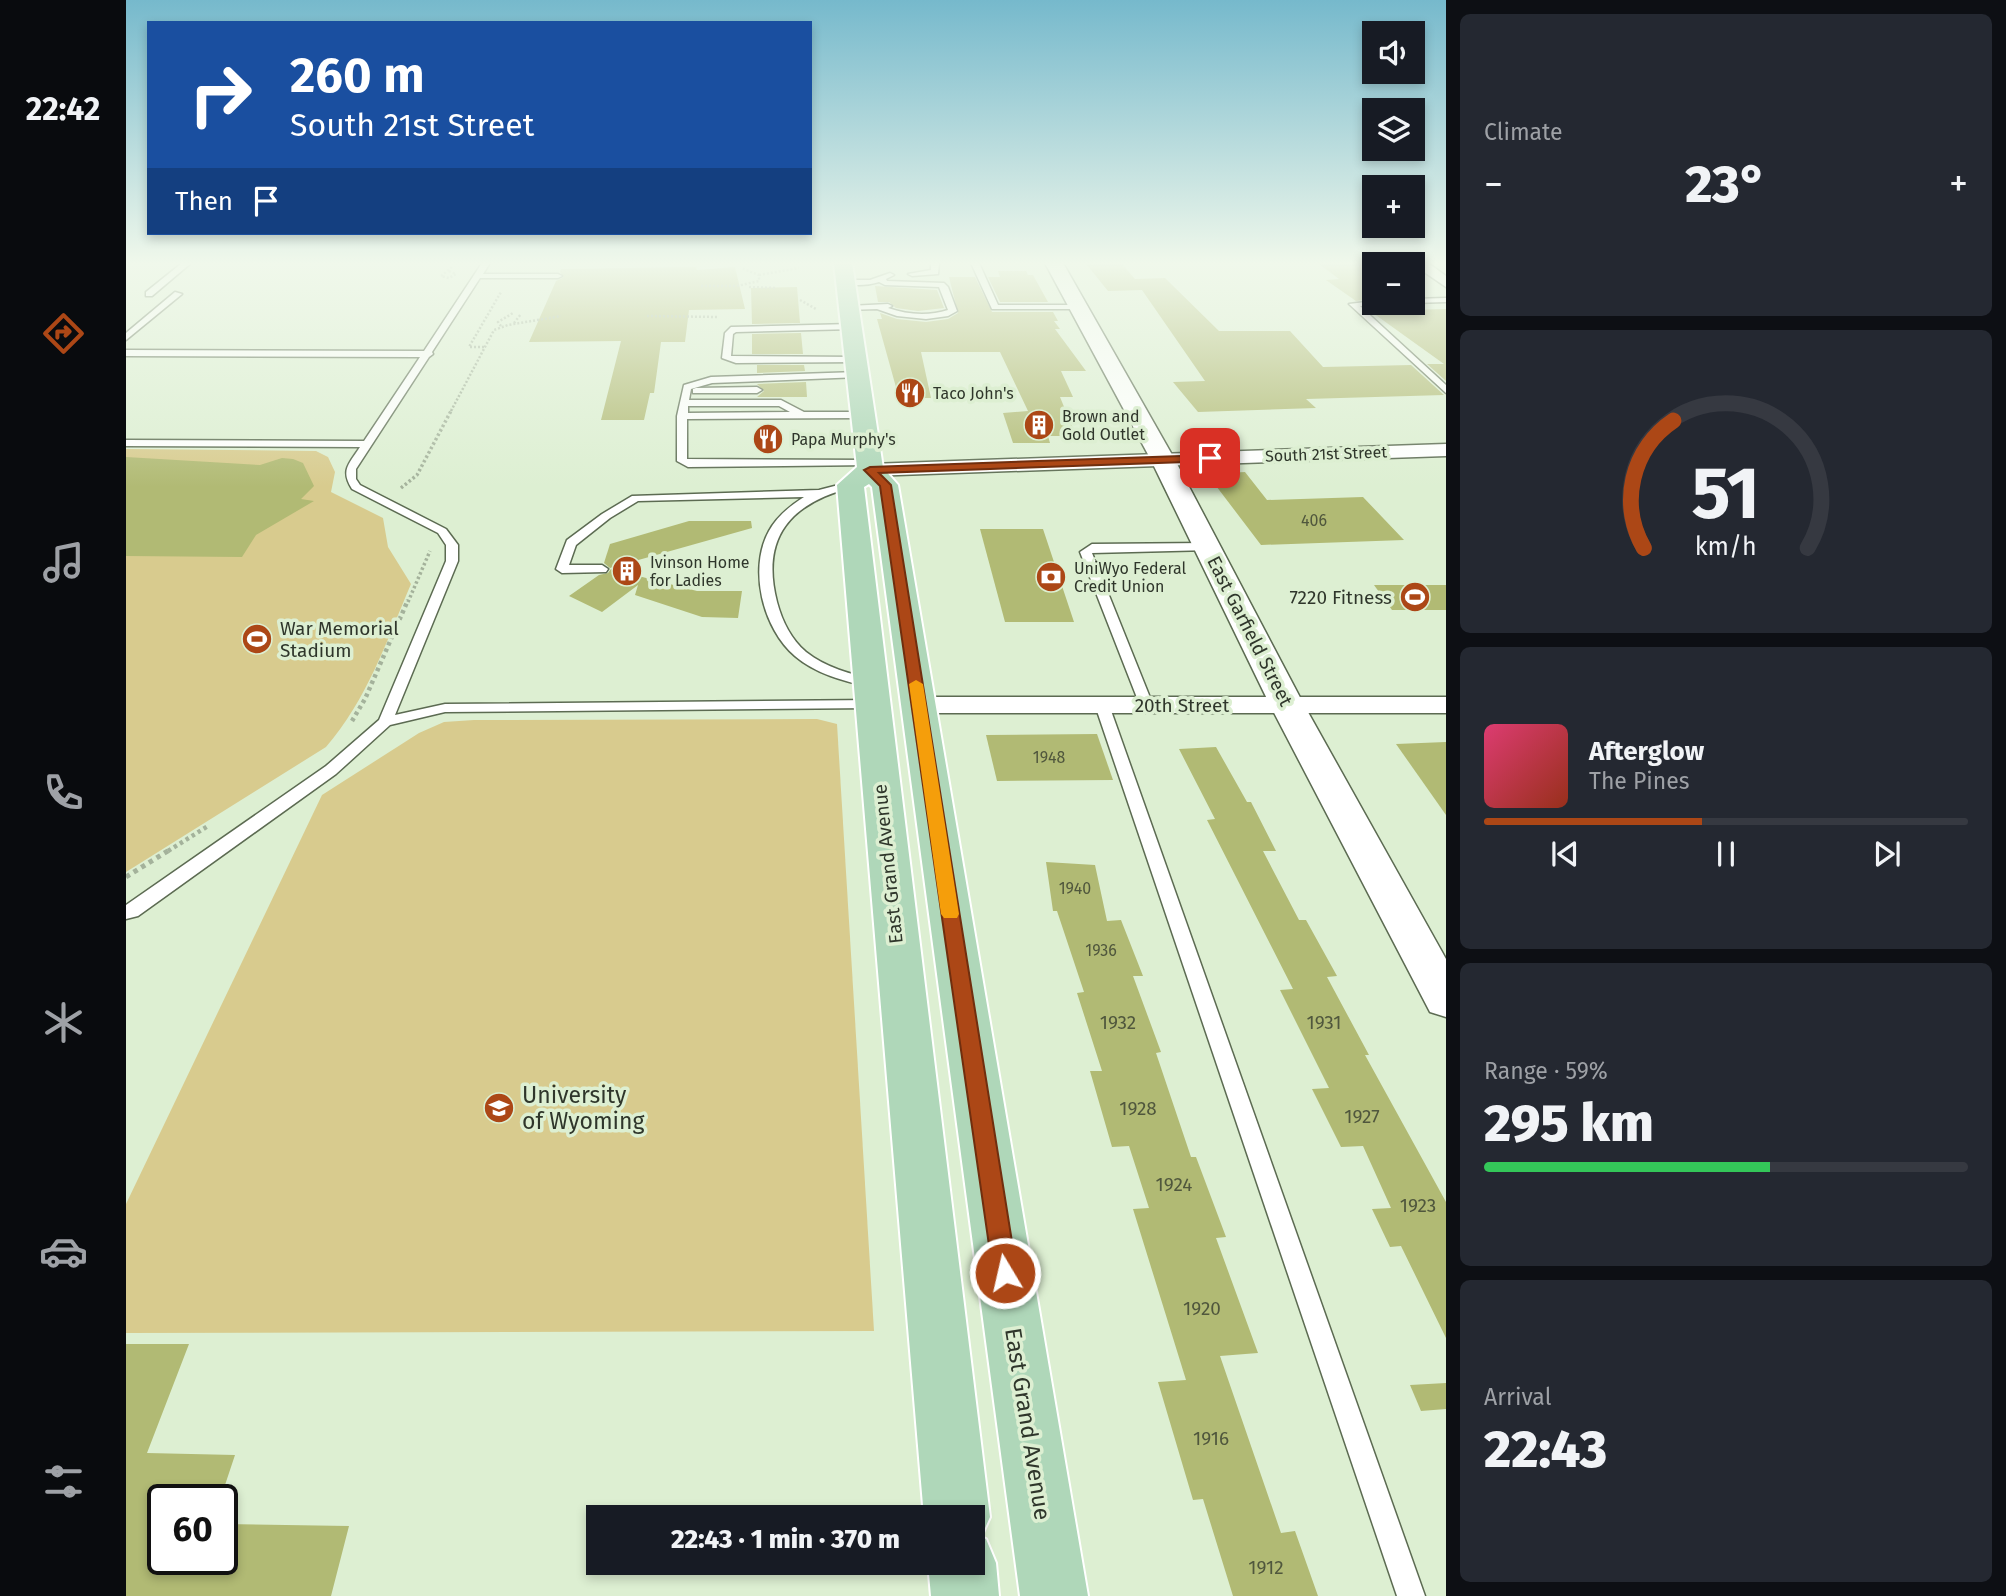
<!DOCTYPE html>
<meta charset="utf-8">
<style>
body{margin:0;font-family:"Fira Sans",sans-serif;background:#242831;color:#f1f3f6;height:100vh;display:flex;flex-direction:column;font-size:26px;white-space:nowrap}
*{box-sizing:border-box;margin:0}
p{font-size:23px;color:#9ea1a6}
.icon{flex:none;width:38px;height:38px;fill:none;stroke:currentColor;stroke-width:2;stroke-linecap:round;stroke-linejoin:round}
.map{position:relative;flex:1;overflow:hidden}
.details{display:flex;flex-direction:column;gap:14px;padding:14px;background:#0d0f14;width:560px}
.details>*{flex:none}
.top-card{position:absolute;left:21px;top:21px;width:665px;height:214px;border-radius:0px;box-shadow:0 4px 10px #0003;background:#1a4fa0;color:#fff;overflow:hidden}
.controls{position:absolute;left:1236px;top:21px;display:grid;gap:14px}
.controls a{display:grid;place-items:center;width:63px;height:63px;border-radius:0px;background:#171b24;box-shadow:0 4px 10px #0003;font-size:35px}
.speed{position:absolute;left:21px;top:1484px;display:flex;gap:14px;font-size:35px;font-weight:700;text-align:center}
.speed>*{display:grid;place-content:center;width:91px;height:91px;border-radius:50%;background:#171b24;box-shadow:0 4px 10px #0003;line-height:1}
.speed .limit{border:4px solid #111;border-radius:10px;background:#fff;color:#111}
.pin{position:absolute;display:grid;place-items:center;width:60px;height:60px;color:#fff;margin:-30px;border-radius:14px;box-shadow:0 4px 10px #0006}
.me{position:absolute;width:77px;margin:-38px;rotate:351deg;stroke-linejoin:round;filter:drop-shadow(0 0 5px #0008)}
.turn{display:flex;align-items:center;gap:24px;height:147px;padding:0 28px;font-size:32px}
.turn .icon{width:91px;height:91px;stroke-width:2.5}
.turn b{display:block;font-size:49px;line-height:60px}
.then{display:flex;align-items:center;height:66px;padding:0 28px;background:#0003;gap:14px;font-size:26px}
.big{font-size:52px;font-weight:800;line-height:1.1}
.details .card{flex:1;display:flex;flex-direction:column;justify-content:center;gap:10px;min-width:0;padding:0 24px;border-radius:10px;background:#242831}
.details .dial{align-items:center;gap:0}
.dial svg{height:182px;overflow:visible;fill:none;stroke:#363941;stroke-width:7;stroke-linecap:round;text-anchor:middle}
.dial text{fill:#f1f3f6;stroke:none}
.song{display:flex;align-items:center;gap:21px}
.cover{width:84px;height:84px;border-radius:10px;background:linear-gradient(135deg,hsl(340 70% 55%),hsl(10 70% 35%))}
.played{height:7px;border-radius:4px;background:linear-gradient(90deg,#ac4716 45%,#363941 45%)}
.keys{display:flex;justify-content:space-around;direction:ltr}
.heat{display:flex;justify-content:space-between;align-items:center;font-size:38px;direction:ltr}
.charge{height:10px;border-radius:5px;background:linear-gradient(90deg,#34c759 59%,#363941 0)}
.trip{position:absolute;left:460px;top:1505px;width:399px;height:70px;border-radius:0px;background:#171b24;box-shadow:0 4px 10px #0003;font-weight:800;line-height:70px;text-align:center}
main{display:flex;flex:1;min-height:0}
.tabs{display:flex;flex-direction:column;width:126px;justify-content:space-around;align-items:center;background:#090b0e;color:#9ea1a6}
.tabs .icon{width:49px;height:49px}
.tabs .selected{color:#ac4716}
.tabs b{font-size:32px;color:#f1f3f6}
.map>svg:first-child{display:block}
.green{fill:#d8cb8e}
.building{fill:#b1ba74}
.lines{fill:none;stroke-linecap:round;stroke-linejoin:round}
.service-casing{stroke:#5c6b52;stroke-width:3}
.minor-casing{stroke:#5c6b52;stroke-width:3}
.tertiary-casing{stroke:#5c6b52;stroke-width:3}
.primary-casing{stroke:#fff;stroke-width:4}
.path-far3{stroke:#a4b29b;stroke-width:2.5;stroke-dasharray:2 2;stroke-linecap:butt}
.path-far2{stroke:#a4b29b;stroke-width:3.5;stroke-dasharray:2.5 2.5;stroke-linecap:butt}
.path-far1{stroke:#a4b29b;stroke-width:4.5;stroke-dasharray:3.5 3.5;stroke-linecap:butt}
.path{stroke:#a4b29b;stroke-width:5;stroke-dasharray:4.5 4.5;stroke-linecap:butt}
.service{fill:#fff;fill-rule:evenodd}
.minor{fill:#fff;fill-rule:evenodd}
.tertiary{fill:#fff;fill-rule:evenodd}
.primary{fill:#afd7b9;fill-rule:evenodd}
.route{fill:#ac4716;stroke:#702e0e;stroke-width:2}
.slow{fill:#f59e0b}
.labels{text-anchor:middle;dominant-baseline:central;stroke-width:7;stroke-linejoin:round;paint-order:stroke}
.far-poi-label{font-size:16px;fill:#2f362b;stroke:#ddefd2;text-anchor:start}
.far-street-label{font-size:16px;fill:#2f362b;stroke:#ddefd2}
.number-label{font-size:16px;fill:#50573d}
.poi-label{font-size:19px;fill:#2f362b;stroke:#ddefd2;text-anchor:end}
.street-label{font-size:19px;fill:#2f362b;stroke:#ddefd2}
.near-number-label{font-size:19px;fill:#50573d}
.near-poi-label{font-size:23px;fill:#2f362b;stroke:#ddefd2;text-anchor:start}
.near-street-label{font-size:23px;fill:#2f362b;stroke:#ddefd2}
</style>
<main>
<nav class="tabs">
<b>22:42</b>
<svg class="icon selected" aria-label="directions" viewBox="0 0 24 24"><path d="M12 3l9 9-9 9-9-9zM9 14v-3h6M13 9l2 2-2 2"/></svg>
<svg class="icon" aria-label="music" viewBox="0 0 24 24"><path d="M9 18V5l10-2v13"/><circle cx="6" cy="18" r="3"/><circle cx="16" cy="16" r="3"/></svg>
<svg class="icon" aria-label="phone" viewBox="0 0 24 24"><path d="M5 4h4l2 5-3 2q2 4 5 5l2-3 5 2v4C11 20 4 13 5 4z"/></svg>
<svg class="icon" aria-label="climate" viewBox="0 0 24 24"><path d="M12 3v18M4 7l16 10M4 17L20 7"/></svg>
<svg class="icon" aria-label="car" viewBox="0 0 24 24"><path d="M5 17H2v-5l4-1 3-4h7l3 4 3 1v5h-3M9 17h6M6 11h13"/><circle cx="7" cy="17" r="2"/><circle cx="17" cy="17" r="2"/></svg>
<svg class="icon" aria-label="filters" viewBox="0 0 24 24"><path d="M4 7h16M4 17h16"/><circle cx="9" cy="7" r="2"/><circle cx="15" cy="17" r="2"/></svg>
</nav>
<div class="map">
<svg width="1320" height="1596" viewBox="0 0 1320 1596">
<rect width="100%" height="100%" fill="#ddefd2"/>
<!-- green -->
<g class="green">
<path d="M0 449 190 451 202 457 209 472 205 492 257 518 262 547 285 584C261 640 241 700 200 747L0 872Z"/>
<path d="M691 719 711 724 748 1331 0 1333V1204L196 795 293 733 318 722 348 720Z"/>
</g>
<!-- building -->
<g class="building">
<path d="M1192 263H1248V298L1230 301 1200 280 1213 279Z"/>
<path d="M996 264 1009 279 1039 278 1093 331H1164L1197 367 1285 365 1318 395 1180 399 1190 408 1072 412 1047 382 1079 381 1016 290 982 291 961 265Z"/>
<path d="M570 267 571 270 609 267 619 309 563 310 559 342H535L528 393H524L518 420H475L495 341 403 342 430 281 438 277 434 272 435 269Z"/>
<path d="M872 271H900L902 275H907L922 302H874L862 277H874Z"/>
<path d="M823 277H849L866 312H927L932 321H928L934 329H929L960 371H935L947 397H934L950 436H922L924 443H887L877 413 902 411 874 352H795L805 398H773L751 319H756L754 313 771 319 800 322 822 319 832 313Z"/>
<path d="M749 286 811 290 818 308 792 311 770 308 763 302H752Z"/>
<path d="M671 287 674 323 626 324 625 288Z"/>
<path d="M1240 308H1248V311L1320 309V381L1301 364H1318Z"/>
<path d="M675 333 677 354H626V334Z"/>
<path d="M631 365H678L679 371 631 373Z"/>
<path d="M680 382 681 397H631L638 391 631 384Z"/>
<path d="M0 457 134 465 156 458 167 459 177 463 188 486 175 499 188 501 130 535 116 557 0 556Z"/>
<path d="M1119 472 1141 500 1237 497 1278 540 1135 545 1081 474Z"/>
<path d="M563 521H625L626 528 484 568 478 563 484 544Z"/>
<path d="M854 529H917L948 622H879Z"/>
<path d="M485 569 571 591H616L612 618 576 617 509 595 512 585 476 612 443 596 473 575 482 573Z"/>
<path d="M1248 585H1320V610H1266Z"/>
<path d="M971 734 987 780 871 781 860 735Z"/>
<path d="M1320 742V815L1270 744Z"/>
<path d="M1090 747 1121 802H1125L1150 851H1137L1173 920H1180L1211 976 1201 977 1243 1055H1239L1320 1202V1338L1275 1246 1264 1247 1246 1209 1265 1208 1237 1146 1215 1147 1186 1089 1203 1088 1154 990 1167 989 1081 820 1089 819 1053 749Z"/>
<path d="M920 862 969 865 981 921 995 920 1017 976H1007L1035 1052 1030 1053 1065 1157H1070L1100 1237 1090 1238 1132 1353 1094 1356 1155 1533 1169 1531 1192 1596H1107L1077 1499 1067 1500 1032 1382 1060 1380 1007 1209 1023 1208 1003 1146 986 1147 964 1071H976L951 993 958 992 931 911H927Z"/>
<path d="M0 1344H63L21 1453 109 1455 94 1500H37V1559H96V1524L223 1526 205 1596H0Z"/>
<path d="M1320 1383V1409L1295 1411 1284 1385Z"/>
</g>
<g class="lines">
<!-- service casing -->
<g class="service-casing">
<g id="service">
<path d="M56 263H65L26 296H20V292Z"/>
<path d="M356 263H364L357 274H432L436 276 432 278H354L306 352 307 354 303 357 230 469V479L234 485 320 529 332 545V561L269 715 319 704 747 700 754 704 747 708 319 712 264 725 210 774 12 916 0 919V905L200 766 253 720 320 561V545L312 533 226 489C214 470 223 464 234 447L0 446V440L238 441 294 357 0 356V350L298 351Z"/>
<path d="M805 263H813L812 274 786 276 782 274 805 270Z"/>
<path d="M845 263H853L872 305H952L956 307 952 309H866Z"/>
<path d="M764 273 768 275 760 279 761 281 818 283 822 287 831 311 822 316 800 319 771 316 751 309 720 310V306H723L762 304 766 306 762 308C782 315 803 316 822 310L813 287 759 285 753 282C743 285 726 287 716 282L720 280H744Z"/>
<path d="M49 292 56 294 0 340V333Z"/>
<path d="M1320 298V302L1286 303H1283H1286V299Z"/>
<path d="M1248 301 1252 303 1251 305 1234 306 1320 385V393L1223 304Z"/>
<path d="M725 324 728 325V329L610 332 607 334 605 356 729 357 732 358V362L610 363 596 358 599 333 605 327Z"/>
<path d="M731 372 736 375 734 377 586 383 565 389 563 400H655L678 412H737L742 415 737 418 561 419V459L743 460 747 461V465L562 467 551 461V416L558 385 585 377ZM562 406H653L664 412 562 413Z"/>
<path d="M570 388 631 387 636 390 631 393H567V389Z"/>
<path d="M724 482 729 485 728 487C666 502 634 536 651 602 656 621 665 639 680 652 700 668 725 674 749 680L751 683 749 686 744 687C718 681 690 674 669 656 637 629 622 569 643 531 651 516 664 506 678 497L512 501 484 518 450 545 443 565H476L482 569 480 572 436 573 430 569 441 540 476 514 506 496 693 490Z"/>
<path d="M1081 543 1085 544V550L966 553 1027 705 1025 708H1015L954 552 966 544Z"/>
<path d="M976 701 983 705 1299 1596H1271L969 705Z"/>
</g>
</g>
<!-- minor casing -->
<g class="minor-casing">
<g id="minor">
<path d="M1285 263H1302L1320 276V287Z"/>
<path d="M1320 444V456L744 476 737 474 734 470 737 466 744 464Z"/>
<path d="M792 697H1320V713H792L782 711 778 705 782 699Z"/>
</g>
</g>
<!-- tertiary casing -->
<g class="tertiary-casing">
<path id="tertiary" d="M919 263H937L1049 460 1178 705 1320 959V1017L1304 1012 1144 705 1025 460Z"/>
</g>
<!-- primary casing -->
<g class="primary-casing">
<path id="primary" d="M708 263H726L757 468 772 485 962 1596H894L746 487 743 484 738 487 864 1517 855 1537 860 1539 870 1563 873 1596H805L802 1563H847V1517H798L711 485 731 467Z"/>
</g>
<!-- path-far3 -->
<g class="path-far3">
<path d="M323 271 330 274 323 278 315 276 326 267"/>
<path d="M633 275 673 268"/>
<path d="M575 286H611L633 281V275L615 268"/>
<path d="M623 287 651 288"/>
<path d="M674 300 690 309"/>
<path d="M521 316 593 317"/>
<path d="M388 323 395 314"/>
<path d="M375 326 372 322 387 313"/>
<path d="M358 347H343L375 292"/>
<path d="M325 411 368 330 382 325 435 316"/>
</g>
<!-- path-far2 -->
<g class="path-far2">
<path d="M275 488 291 475 326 409"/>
<path d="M282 602 304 551"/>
</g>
<!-- path-far1 -->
<g class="path-far1">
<path d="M226 721 239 699 282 600"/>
<path d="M42 851 82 826"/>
</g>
<!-- path -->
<path class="path" d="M0 877 45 849"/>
<!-- service -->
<use href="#service" class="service"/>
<!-- minor -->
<use href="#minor" class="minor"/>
<!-- tertiary -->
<use href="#tertiary" class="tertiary"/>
<!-- primary -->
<use href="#primary" class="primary"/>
</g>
<!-- sky -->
<linearGradient id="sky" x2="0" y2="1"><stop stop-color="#76b9cc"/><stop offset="0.54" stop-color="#f0f8eb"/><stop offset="1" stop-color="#f0f8eb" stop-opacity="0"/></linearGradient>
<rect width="1320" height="487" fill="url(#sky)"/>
<!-- route -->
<path class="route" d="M1084 455 1088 456V461L753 473 765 485 891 1273 887 1281 879 1284 871 1281 867 1273 754 486 738 470 744 467Z"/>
<!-- slow -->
<path class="slow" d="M790 680 797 684 833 914 831 918H818L815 914 783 684Z"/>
<!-- icons -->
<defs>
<g id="restaurant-disc" transform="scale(1.575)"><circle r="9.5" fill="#ac4716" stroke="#ddefd2"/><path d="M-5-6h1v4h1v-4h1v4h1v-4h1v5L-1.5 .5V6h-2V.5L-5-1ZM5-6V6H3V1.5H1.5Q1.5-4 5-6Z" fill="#fff"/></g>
<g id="building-disc" transform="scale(1.575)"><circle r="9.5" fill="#ac4716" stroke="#ddefd2"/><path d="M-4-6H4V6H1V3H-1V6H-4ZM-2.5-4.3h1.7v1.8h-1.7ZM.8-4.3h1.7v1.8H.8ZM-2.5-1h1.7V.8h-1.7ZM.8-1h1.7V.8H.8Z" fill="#fff"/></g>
<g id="bank-disc" transform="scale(1.575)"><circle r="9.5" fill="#ac4716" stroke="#ddefd2"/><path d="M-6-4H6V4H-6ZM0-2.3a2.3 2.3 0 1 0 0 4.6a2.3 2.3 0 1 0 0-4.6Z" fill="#fff"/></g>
<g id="stadium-disc" transform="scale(1.575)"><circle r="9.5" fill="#ac4716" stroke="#ddefd2"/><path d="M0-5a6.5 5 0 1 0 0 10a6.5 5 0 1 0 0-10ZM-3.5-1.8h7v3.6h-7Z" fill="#fff"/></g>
<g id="university-disc" transform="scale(1.575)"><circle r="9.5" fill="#ac4716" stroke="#ddefd2"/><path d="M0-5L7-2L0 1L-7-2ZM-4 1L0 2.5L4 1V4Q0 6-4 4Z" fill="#fff"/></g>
</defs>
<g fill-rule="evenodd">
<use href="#restaurant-disc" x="784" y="393"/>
<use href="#building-disc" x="913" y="425"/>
<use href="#restaurant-disc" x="642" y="439"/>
<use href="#building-disc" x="501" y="571"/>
<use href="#bank-disc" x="925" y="577"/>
<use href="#stadium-disc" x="1289" y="597"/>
<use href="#stadium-disc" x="131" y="639"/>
<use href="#university-disc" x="373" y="1108"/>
</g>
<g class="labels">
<!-- far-poi labels -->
<g class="far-poi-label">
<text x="807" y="393">Taco John's</text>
<text x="936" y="416">Brown and<tspan x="936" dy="18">Gold Outlet</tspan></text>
<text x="665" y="439">Papa Murphy's</text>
<text x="524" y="562">Ivinson Home<tspan x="524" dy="18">for Ladies</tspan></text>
<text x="948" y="568">UniWyo Federal<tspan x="948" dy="18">Credit Union</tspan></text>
</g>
<!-- far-street labels -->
<g class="far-street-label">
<text transform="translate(1200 454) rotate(-2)">South 21st Street</text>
</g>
<!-- number labels -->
<g class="number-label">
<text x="1188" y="520">406</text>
<text x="923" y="757">1948</text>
<text x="949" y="888">1940</text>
<text x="975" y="950">1936</text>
</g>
<!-- poi labels -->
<g class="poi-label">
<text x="1266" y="597">7220 Fitness</text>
<text x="154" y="628" text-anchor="start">War Memorial<tspan x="154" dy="22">Stadium</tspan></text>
</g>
<!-- street labels -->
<g class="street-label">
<text transform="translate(1124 631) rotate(63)">East Garfield Street</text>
<text x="1056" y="705">20th Street</text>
<text transform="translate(762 864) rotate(-96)">East Grand Avenue</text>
</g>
<!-- near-number labels -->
<g class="near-number-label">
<text x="992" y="1022">1932</text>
<text x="1198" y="1022">1931</text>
<text x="1012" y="1108">1928</text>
<text x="1236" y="1116">1927</text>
<text x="1048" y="1184">1924</text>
<text x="1292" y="1205">1923</text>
<text x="1076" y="1308">1920</text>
<text x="1085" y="1438">1916</text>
<text x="1140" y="1567">1912</text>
</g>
<!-- near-poi labels -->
<g class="near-poi-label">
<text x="396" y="1095">University<tspan x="396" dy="26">of Wyoming</tspan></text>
</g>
<!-- near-street labels -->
<g class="near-street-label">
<text transform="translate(902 1424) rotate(81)">East Grand Avenue</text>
</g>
</g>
</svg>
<div class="controls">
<a><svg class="icon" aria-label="sound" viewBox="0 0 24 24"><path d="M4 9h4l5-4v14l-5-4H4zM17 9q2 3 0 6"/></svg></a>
<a><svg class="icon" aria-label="layers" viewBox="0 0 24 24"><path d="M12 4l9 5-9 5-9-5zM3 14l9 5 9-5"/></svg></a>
<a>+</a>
<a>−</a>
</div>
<div class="speed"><div class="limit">60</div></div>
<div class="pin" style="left:1084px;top:458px;background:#d93025"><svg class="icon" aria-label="arrive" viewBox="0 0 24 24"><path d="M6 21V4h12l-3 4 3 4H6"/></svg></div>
<svg class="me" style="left:879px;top:1273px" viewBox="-20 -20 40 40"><circle r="17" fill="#ac4716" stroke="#fff" stroke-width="3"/><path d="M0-11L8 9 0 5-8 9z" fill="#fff"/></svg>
<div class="trip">22:43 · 1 min · 370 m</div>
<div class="top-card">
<div class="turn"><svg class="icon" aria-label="right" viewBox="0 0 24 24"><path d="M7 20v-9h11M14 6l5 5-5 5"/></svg><div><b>260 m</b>South 21st Street</div></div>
<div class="then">Then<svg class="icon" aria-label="arrive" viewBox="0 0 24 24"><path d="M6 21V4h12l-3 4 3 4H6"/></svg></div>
</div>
</div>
<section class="details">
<div class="card"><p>Climate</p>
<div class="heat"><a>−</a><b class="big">23°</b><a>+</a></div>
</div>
<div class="card dial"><svg viewBox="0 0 100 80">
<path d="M14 69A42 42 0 1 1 86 69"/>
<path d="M14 69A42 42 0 0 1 27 13" stroke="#ac4716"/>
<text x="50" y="56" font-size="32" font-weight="700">51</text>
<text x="50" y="72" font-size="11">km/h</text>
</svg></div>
<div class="card">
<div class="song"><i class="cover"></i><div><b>Afterglow</b><p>The Pines</p></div></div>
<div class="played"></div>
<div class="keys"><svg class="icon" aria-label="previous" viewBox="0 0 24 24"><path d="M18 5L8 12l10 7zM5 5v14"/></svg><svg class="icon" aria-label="pause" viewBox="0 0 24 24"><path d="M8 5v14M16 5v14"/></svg><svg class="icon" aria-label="next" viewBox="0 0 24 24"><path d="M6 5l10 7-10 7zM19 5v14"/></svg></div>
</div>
<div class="card"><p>Range · 59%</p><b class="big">295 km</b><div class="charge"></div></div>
<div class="card"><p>Arrival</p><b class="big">22:43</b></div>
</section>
</main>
